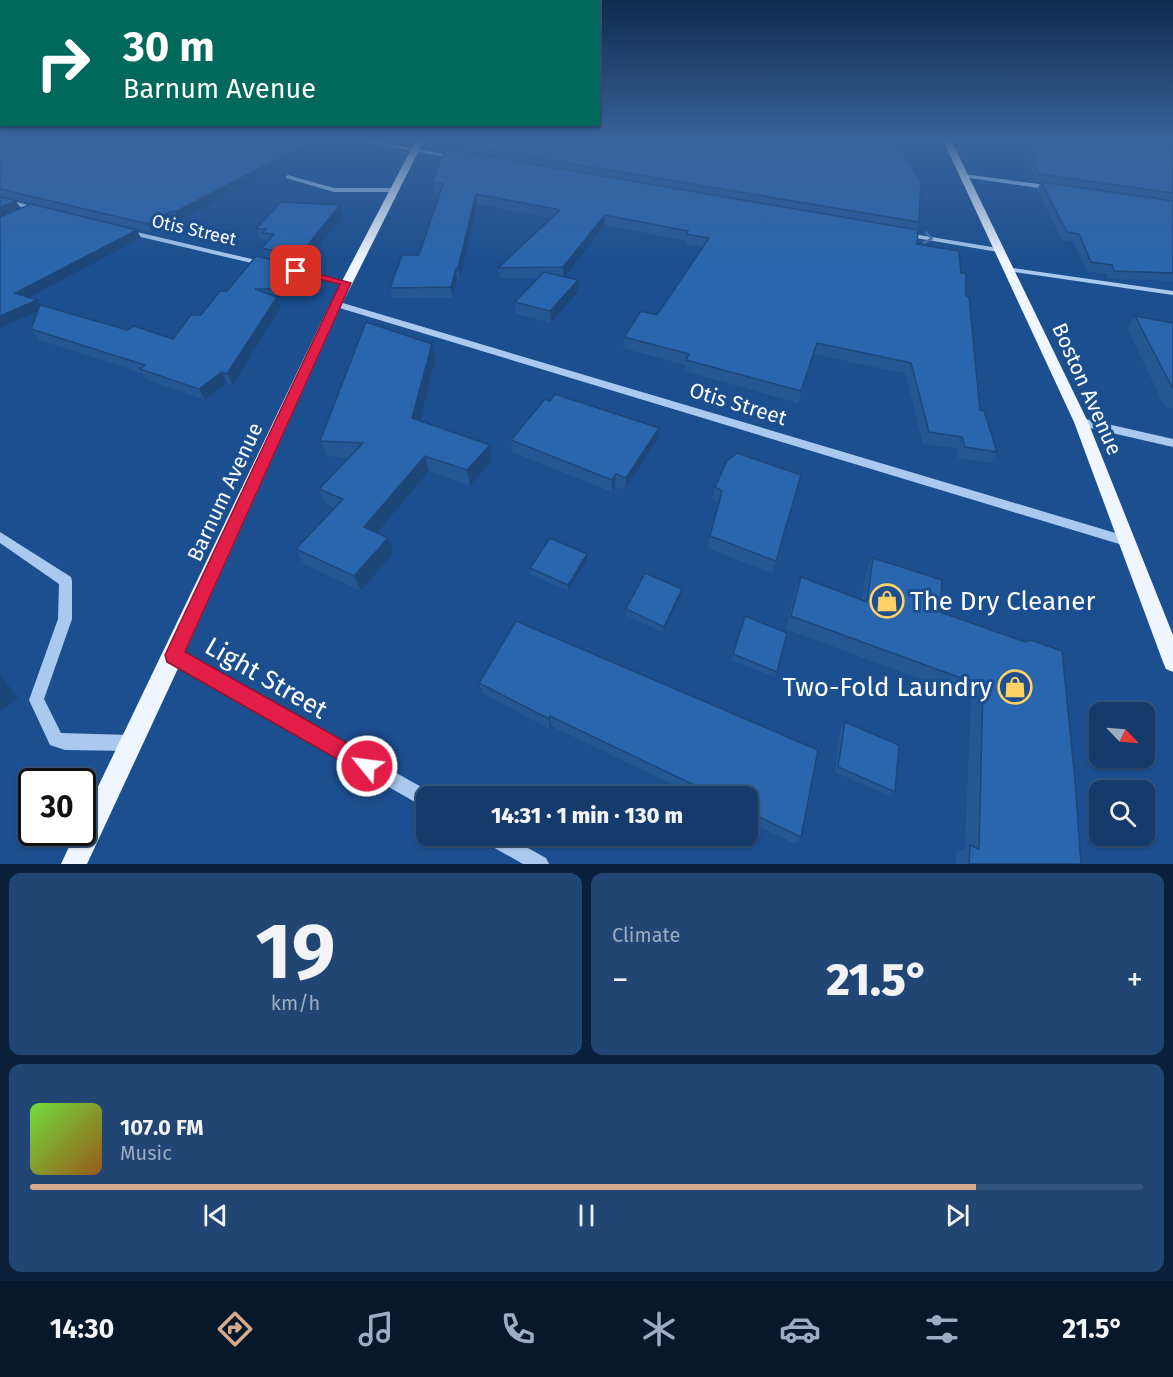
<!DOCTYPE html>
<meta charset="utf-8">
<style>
body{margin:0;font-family:"Fira Sans",sans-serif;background:#214673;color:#f1f3f6;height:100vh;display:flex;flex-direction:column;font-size:22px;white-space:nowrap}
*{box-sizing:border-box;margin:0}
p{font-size:20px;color:#9dadc1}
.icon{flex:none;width:33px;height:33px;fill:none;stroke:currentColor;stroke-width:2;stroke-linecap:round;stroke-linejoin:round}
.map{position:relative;height:864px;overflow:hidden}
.side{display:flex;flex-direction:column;gap:9px;padding:9px;background:#0b203b;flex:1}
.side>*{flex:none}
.banner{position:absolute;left:0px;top:0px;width:600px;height:126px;box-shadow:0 2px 4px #0004,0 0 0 2px #33557e;background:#00695c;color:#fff;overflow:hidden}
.needle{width:39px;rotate:115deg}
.tools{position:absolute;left:1089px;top:702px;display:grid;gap:12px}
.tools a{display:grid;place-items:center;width:66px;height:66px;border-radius:12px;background:#143b6b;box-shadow:0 2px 4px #0004,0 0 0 2px #33557e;font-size:30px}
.speed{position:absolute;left:18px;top:768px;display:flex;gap:12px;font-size:30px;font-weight:700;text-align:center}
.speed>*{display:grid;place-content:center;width:78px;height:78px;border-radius:50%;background:#143b6b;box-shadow:0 2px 4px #0004,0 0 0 2px #33557e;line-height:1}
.speed .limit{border:3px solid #111;border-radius:9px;background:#fff;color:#111}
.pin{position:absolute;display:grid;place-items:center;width:51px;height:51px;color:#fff;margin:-26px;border-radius:12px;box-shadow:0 3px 9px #0006}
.me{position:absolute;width:66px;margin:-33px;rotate:299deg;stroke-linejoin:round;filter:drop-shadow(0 0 4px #0008)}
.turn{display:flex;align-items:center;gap:21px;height:126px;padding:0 24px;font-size:27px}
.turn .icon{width:78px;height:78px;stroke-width:2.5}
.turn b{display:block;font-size:42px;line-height:51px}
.big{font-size:45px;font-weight:800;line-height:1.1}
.side .card{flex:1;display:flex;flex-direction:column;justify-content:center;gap:9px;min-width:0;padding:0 21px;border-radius:12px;background:#214673}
.side .dial{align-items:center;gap:0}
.dial b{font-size:78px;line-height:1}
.song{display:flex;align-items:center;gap:18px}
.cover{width:72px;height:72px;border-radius:9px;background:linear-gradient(135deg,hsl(100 70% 55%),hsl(30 70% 35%))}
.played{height:6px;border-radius:3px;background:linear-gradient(90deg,#d6ab8b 85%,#33557e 85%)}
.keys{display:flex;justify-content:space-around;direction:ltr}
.heat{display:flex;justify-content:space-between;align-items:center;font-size:33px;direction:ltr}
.side .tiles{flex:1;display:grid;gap:9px;grid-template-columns:1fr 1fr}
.card:last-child{grid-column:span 2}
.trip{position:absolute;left:416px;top:786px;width:342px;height:60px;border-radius:12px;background:#143b6b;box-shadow:0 2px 4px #0004,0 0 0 2px #33557e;font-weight:800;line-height:60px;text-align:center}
.dock{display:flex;height:96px;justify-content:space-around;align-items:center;background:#08182b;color:#9dadc1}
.dock .icon{width:42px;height:42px}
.dock .active{color:#d6ab8b}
.dock b{font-size:27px;color:#f1f3f6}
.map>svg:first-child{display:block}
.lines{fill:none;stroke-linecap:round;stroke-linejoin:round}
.minor{fill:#a9c9ee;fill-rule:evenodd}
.major{fill:#f0f6ff;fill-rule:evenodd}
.wall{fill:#245895}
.shaded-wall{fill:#1d4779}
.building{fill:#2a66ad;stroke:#1d4779;stroke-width:1.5}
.oneway{stroke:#4674ac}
.route{fill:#e11d48;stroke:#92132f;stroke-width:1.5}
.labels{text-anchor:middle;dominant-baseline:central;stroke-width:6;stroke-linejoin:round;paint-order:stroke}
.far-street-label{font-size:18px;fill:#fff;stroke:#1b4f8f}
.street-label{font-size:21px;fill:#fff;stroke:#1b4f8f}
.near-poi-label{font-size:26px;fill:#fff;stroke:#1b4f8f;text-anchor:start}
.near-street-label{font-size:26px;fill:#fff;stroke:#1b4f8f}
</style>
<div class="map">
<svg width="1173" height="864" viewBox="0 0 1173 864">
<rect width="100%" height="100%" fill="#1b4f8f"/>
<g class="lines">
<!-- minor -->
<g class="minor">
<path d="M354 140H367L460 157 457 159Z"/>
<path d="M964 174 1053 186 1056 188 1053 190 962 177 961 176Z"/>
<path d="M288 175 334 188H395L398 190 395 192H334L286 178V176Z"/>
<path d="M0 197 41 209 42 210 39 212 0 201Z"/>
<path d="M124 229 264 262 268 264 264 266 124 233Z"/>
<path d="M901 232 998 248 1002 250 998 252 904 236H901Z"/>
<path d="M279 266 346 281 350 283 346 285 279 270Z"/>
<path d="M1005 267 1173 291V295L1008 271 1004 269Z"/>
<path d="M336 301 1129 537 1133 538 1135 542 1133 546 1129 547 333 306V302Z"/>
<path d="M1081 418 1173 439V447L1077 425 1076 422Z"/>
<path d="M0 532 71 577 72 581V619L44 699 61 733 130 735 136 737 138 743 136 749 130 751 65 750 50 745 29 700 58 619 59 584 0 543Z"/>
<path d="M174 648 432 793 433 796H426V807L420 805 169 660 167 655 169 650Z"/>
<path d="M481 836H506L546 858 549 864H523L484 842Z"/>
</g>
<!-- major -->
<g class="major">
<path d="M416 140H424L342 304 181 662 87 864H61L76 832H82V820L330 304Z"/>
<path d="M943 140H951L1088 422 1173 635V672L1166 669 1163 662 1074 422Z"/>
</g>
</g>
<!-- wall -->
<g class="wall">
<path d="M0 140H330L179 220 175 219 152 232 0 196Z"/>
<path d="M1023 140H1120L1121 143 1173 149V281L1108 279 1106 274 1086 271 1074 242 1062 240 1037 190 1041 182H1035Z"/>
<path d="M453 144 919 222 916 229 917 244 961 273 966 296 980 410 997 452 990 463 958 458 956 448 923 444 906 374 814 354 798 403 684 371 685 365 623 348 624 337 657 315 703 247 685 244 686 241 605 225 564 277 578 292 551 323 516 314 515 302 538 278H500L498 268 552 218 477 204 460 279H457L453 298H393L390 288 419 255 440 193 434 192 432 182 454 151Z"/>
<path d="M21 208 141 238 29 298 40 305 127 330 173 339 227 291 266 259 262 248 266 243 265 240H260L256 229 343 215 302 268 293 266 297 275 278 300 281 307 233 385 227 383 205 400 147 380 142 373 39 340 31 329 37 311 0 328Z"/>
<path d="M1135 316 1173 323V408L1165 407 1127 328Z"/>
<path d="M435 360 420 421 490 445 492 460 470 486 429 471 378 533 388 538 394 553 361 591 304 564 296 549 334 508 326 504 319 489 349 458 327 456 320 441Z"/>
<path d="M511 440H657L625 490 615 486 612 492 512 452Z"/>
<path d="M727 461 776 561 772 573 707 548 718 503 712 499 715 487Z"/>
<path d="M873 558 940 612 1025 642 1081 864H956V853L965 848 971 698 786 629 795 590 801 577 862 600 866 571Z"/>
<path d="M587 560 568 591 530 574V568Z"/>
<path d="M681 595 663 632 625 615 626 609Z"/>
<path d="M745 616 777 672 775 677 731 660Z"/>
<path d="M516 621 818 750 801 837 795 844 747 821V796H697L551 726 550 729 482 693 479 683Z"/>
<path d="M845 722 895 792 890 796 835 772 841 727Z"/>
</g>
<!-- shaded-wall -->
<g class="shaded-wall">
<path d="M315 140H330L179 220 175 212Z"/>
<path d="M476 194 477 204 460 279 458 268Z"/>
<path d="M16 201 21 209 0 218V207Z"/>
<path d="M340 205 343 215 302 268 298 257Z"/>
<path d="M171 211 175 219 152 232 148 224Z"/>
<path d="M605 215V225L564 278 563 267Z"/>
<path d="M137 230 141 238 21 302 15 293Z"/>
<path d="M293 265 297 275 278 300 274 289Z"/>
<path d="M456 269 457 279 453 298 451 287Z"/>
<path d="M578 280V292L551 323 550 311Z"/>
<path d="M277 297 281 307 233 385 227 374Z"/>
<path d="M37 300 43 309 0 328V316Z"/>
<path d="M432 344 435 360 417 434 412 418Z"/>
<path d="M222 372 227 383 205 400 199 389Z"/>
<path d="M659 428 657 440 625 490 626 478Z"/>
<path d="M490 445 492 460 470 486 467 470Z"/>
<path d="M425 456 429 471 370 542 364 527Z"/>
<path d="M616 474 615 486 612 492V480Z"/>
<path d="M388 538 394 553 361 591 354 576Z"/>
<path d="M587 554V560L568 591V585Z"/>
<path d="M682 589 681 595 663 632 664 627Z"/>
<path d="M0 674 18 698 0 712Z"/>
<path d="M550 716 551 726 550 729 549 719Z"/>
</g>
<!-- building -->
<g class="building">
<path d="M0 140H315L175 212 171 211 148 224 0 189Z"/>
<path d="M458 140 895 141 921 180 919 222 453 144Z"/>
<path d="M1028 140H1120L1121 143 1173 149V193L1038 174Z"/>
<path d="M445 149 918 230 917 244 959 251 961 273H966V296L969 297 980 410 984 411 997 452 965 447 962 437 929 432 911 363 817 343 801 391 686 360 689 354 624 337 641 311 657 315 709 238 686 234 688 231 605 215 563 267 498 268 560 210 476 194 458 268 456 269 451 287 390 288 402 255H419L443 184 432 182Z"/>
<path d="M1041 182 1173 201V273L1114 271 1112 265 1091 262 1079 234 1067 232Z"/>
<path d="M0 197 16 201 0 207Z"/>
<path d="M281 202 340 205 298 257 262 248 274 234 262 233 266 229H256Z"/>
<path d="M31 204 137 230 15 293 37 300 0 316V217Z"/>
<path d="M256 256 293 265 274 289H255L277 297 227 374 222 372 199 389 140 369 145 365 31 329 40 305 127 330 134 326 173 339 191 315H201L220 291H227Z"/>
<path d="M544 272 578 280 550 311 515 302Z"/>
<path d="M1135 316 1173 323V389Z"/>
<path d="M366 322 432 344 412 418 490 445 467 470 425 456 364 527 388 538 354 576 296 549 343 499 319 489 363 443 320 441Z"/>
<path d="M555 394 659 428 626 478 616 474 612 480 511 440 545 399 550 401Z"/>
<path d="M737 453 801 475 776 561 710 536 722 491 715 487 727 461Z"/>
<path d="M550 538 587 554 568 585 530 568Z"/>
<path d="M873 558 942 580 940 612 1025 642 1031 640 1062 651 1075 780 1081 864H969L970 845 979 849 983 686 791 616 801 577 867 602Z"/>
<path d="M645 573 682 589 664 627 626 609Z"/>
<path d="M745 616 787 633 777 672 733 654Z"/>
<path d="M516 621 818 750 801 837 747 811V796H717L550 716 549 719 479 683Z"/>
<path d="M845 722 899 745 895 792 838 767Z"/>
</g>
<!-- one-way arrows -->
<defs><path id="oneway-chevron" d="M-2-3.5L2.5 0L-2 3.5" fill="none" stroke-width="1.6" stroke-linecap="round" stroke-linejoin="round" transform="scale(1.5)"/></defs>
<use class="oneway" href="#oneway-chevron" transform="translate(928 238) rotate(10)"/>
<!-- sky -->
<linearGradient id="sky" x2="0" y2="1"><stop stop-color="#0f2b4f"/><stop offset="0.54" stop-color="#39639b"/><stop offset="1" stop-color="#39639b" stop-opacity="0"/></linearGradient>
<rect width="1173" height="261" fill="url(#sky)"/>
<!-- route -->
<path class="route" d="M296 268 351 283 185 652 374 758 377 766 374 773 367 776 167 662 165 655 340 284 293 273V269Z"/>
<!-- icons -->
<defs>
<g id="shop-ring" transform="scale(1.725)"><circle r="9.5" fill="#1b4f8f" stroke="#ffd166" stroke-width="1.5"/><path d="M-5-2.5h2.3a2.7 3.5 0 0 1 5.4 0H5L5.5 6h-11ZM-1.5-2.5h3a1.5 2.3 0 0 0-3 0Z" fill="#ffd166"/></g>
</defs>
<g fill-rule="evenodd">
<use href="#shop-ring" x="887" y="601"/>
<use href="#shop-ring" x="1015" y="687"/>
</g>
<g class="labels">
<!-- far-street labels -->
<g class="far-street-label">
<text transform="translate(194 230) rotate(13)">Otis Street</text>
</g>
<!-- street labels -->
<g class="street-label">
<text transform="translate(1087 389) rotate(66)">Boston Avenue</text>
<text transform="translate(738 404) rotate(17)">Otis Street</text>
<text transform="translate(225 492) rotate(-65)">Barnum Avenue</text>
</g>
<!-- near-poi labels -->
<g class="near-poi-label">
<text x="910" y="601">The Dry Cleaner</text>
<text x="992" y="687" text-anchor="end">Two-Fold Laundry</text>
</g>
<!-- near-street labels -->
<g class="near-street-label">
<text transform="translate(266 678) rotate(30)">Light Street</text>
</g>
</g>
</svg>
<div class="tools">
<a><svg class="needle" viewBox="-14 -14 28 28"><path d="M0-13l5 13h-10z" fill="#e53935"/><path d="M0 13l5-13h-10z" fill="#9dadc1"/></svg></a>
<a><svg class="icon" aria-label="search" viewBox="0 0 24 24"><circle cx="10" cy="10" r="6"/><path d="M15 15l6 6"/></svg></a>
</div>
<div class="speed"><div class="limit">30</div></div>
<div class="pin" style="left:296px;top:271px;background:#d93025"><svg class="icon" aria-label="arrive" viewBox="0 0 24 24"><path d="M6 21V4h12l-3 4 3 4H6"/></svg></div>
<svg class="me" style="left:367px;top:766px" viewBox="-20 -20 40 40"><circle r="17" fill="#e11d48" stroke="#fff" stroke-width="3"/><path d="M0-11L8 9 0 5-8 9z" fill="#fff"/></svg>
<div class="trip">14:31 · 1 min · 130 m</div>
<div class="banner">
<div class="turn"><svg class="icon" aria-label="right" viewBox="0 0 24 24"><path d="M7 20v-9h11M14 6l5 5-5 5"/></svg><div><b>30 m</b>Barnum Avenue</div></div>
</div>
</div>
<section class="side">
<div class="tiles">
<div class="card dial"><b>19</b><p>km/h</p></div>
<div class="card"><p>Climate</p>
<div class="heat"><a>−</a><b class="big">21.5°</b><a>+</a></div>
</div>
<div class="card">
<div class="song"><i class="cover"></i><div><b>107.0 FM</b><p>Music</p></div></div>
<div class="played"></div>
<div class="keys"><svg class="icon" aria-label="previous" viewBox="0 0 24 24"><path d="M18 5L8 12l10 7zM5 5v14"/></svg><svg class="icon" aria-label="pause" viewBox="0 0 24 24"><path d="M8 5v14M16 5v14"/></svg><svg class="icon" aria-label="next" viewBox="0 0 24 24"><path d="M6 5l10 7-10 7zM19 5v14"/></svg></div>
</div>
</div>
</section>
<nav class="dock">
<b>14:30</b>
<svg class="icon active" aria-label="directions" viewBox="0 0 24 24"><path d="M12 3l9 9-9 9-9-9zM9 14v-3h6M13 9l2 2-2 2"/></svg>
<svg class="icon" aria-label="music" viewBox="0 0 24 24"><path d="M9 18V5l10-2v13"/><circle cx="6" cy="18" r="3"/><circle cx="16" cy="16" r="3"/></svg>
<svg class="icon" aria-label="phone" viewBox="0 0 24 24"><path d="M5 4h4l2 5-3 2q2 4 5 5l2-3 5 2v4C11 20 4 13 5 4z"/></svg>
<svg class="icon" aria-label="climate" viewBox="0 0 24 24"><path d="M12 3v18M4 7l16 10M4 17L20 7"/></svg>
<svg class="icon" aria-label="car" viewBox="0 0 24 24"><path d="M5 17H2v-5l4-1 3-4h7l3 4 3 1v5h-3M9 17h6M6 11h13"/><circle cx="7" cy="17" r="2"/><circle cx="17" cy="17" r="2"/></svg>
<svg class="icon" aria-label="filters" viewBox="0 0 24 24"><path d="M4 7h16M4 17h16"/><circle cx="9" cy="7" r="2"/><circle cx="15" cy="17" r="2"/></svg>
<b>21.5°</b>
</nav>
